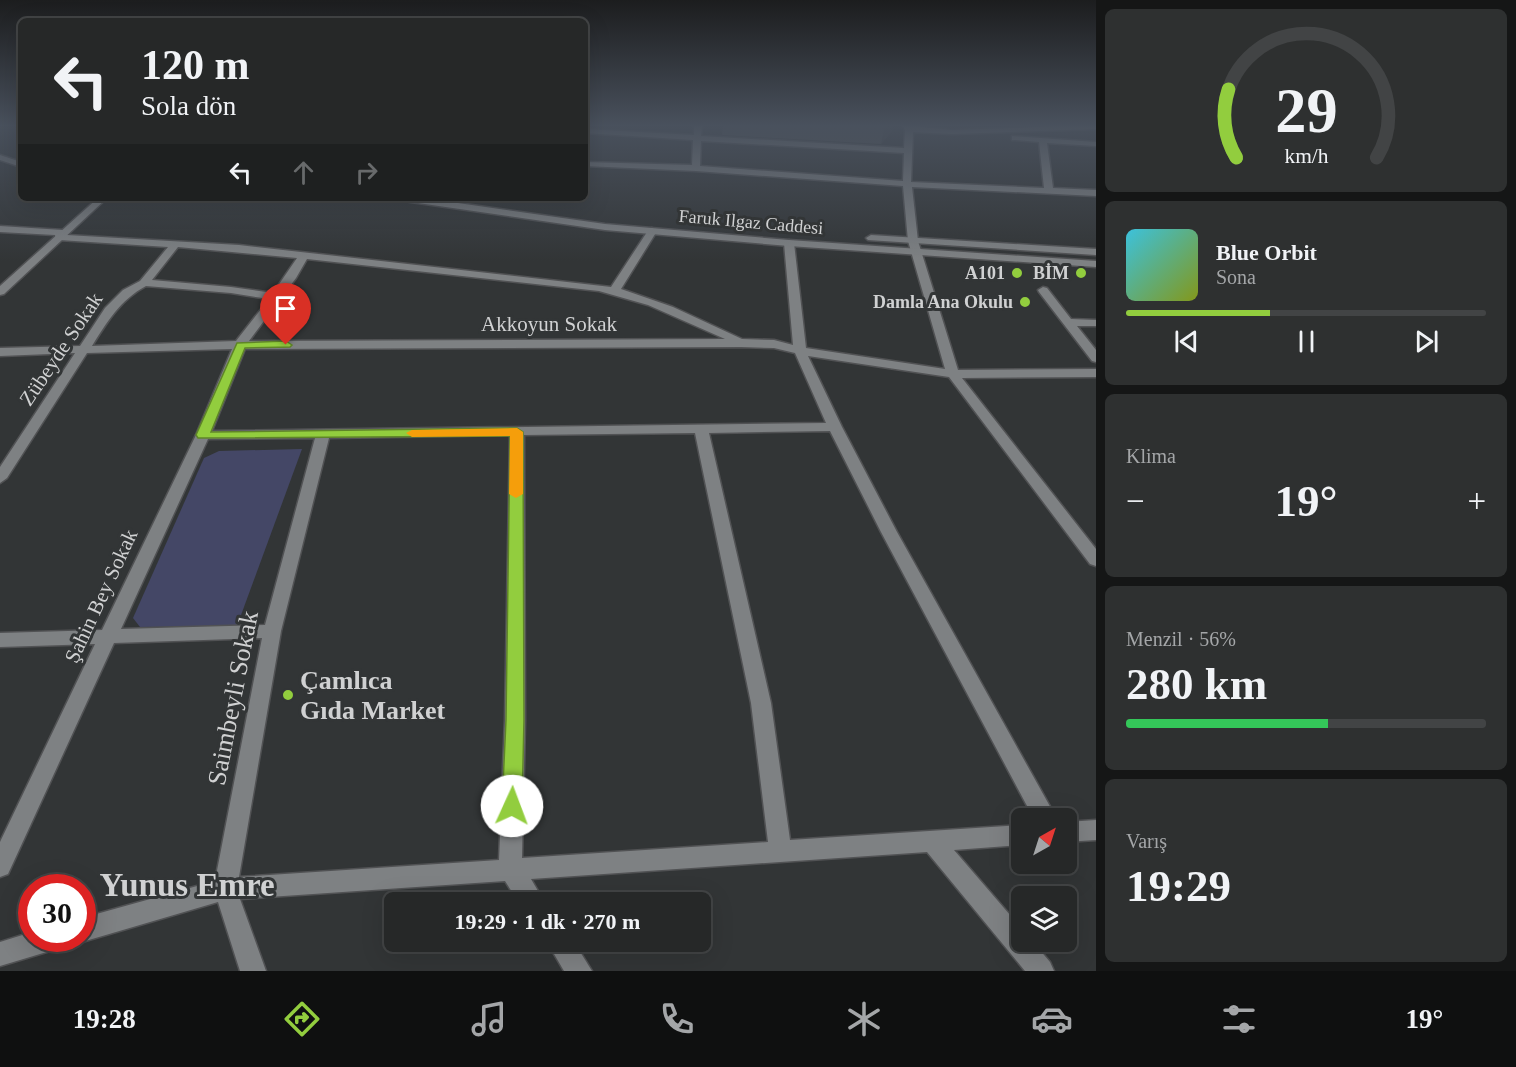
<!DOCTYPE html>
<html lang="tr">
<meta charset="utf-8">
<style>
body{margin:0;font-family:"Times New Roman",serif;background:#2e3030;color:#f1f3f6;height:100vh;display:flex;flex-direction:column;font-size:22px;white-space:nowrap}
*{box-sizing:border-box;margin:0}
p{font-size:20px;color:#a4a6a8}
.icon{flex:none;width:33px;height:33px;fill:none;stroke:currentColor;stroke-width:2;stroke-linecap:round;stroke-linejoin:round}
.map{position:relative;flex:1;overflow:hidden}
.details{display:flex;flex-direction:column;gap:9px;padding:9px;background:#151616;width:420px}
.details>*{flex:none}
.top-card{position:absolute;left:18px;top:18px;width:570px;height:183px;border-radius:9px;box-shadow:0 6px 24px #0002,0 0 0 2px #424445;background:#262828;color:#f1f3f6;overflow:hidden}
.needle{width:39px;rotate:39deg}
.tools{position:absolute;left:1011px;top:808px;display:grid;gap:12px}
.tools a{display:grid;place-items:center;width:66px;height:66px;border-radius:9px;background:#262828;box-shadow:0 6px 24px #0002,0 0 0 2px #424445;font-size:30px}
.speed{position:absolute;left:18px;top:874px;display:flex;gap:12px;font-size:30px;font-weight:700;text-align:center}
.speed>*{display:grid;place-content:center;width:78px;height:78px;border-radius:50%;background:#262828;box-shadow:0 6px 24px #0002,0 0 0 2px #424445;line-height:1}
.speed .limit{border:9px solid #d22;background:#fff;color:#111}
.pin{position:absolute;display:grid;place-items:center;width:51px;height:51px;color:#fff;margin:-62px -26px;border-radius:50% 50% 50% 0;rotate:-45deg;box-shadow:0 0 6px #0007}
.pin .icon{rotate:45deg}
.me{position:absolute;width:66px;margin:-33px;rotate:2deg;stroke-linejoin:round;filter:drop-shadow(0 0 4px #0008)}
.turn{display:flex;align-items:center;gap:21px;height:126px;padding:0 24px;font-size:27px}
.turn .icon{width:78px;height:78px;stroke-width:2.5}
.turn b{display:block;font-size:42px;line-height:51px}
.lanes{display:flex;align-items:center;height:57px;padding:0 24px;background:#0003;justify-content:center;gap:30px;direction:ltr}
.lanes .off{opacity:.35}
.big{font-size:45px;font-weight:600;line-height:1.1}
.details .widget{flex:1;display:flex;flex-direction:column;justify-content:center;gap:9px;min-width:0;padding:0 21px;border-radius:9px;background:#2e3030}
.details .dial{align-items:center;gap:0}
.dial svg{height:156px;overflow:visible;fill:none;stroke:#424445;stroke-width:7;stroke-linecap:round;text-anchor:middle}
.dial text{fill:#f1f3f6;stroke:none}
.song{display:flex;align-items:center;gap:18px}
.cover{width:72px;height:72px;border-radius:9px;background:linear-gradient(135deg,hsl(190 70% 55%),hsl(70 70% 35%))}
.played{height:6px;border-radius:3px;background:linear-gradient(90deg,#92cd3e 40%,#424445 40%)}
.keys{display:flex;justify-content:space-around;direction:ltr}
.heat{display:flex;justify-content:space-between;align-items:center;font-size:33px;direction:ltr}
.charge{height:9px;border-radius:4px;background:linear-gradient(90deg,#34c759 56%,#424445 0)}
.trip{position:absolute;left:384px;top:892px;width:327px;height:60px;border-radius:9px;background:#262828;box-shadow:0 6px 24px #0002,0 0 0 2px #424445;font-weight:600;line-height:60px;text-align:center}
.tabs{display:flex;height:96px;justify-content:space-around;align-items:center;background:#0f1010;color:#a4a6a8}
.tabs .icon{width:42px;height:42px}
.tabs .on{color:#92cd3e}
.tabs b{font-size:27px;color:#f1f3f6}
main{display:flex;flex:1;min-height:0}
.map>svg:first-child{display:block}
.green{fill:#444766}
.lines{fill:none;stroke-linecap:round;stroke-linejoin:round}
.minor-casing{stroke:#515254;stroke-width:3}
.tertiary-casing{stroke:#515254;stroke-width:3}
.minor{fill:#7e8183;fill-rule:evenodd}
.tertiary{fill:#7e8183;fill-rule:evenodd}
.wall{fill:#4d5051}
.shaded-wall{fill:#3f4142}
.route{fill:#92cd3e;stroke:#5f8528;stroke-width:1.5}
.slow{fill:#f59e0b}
.poi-dot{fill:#92cd3e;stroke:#323536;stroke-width:2}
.labels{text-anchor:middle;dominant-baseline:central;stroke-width:6;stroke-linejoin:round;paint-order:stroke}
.far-street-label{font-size:18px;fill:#d0d1d2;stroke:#323536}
.far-poi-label{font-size:18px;font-weight:bold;fill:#d0d1d2;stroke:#323536;text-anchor:end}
.street-label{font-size:21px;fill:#d0d1d2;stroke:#323536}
.near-poi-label{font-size:26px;font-weight:bold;fill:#d0d1d2;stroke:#323536;text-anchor:start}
.near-street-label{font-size:26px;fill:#d0d1d2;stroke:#323536}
.near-district-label{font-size:33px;font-weight:bold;fill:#d0d1d2;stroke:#323536}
</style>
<main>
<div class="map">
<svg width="1096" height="971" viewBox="0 0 1096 971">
<rect width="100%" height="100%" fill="#323536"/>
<!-- green -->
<path class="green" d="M302 449 237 626 140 627 133 618 204 458 219 451Z"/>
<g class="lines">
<!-- minor casing -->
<g class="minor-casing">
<g id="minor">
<path d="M694 125H702L701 136 904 148 905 130 902 125 952 130 1096 125V129L952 134 913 132 911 182 1044 188 1039 142 1015 140H1012V136L1096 142V146L1047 143 1053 188 1096 190V196L912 187 918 241 958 370 1096 369V377L962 378 1096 549V566L1090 564 949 377 808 356 842 427 897 532 1057 819H1034L881 532 830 431 709 433 771 703 790 840 1022 825V845L954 850 1022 929V942H1033L1050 962 1054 971H1025L927 852 531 879 545 903H519L505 881 240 899 266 971H240L218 902 82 942 74 939H82V918L215 881 262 638 114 643 8 874 0 877V842L95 644 0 647V633L102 630 196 435 232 349 87 353 7 478 0 483V467L75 353 0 356V348L80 346 105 308 123 290 140 281 168 247 59 240 56 239 55 235 0 232V226L63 230 66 231 67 235 239 245 611 287 649 229 652 228 657 231 621 289 673 307 742 339 774 340 793 345 784 243 789 240 794 243 806 348 945 369 908 241 903 186 696 171 585 166V162L692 165 693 140 585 133V129L694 135ZM701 141 904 153 903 181 700 166ZM178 247 297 258 273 293 231 287 152 280ZM307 259 599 291 648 305 725 339 249 341 296 278ZM146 286 231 293 269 299 236 341 92 346C107 322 120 300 146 286ZM741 347 774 348 795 353 826 423 212 431 245 349ZM695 433 751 703 768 842 522 858 525 720 524 435ZM510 435 505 720 499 860 239 877 281 631 329 438ZM315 438 265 625 121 629 208 439Z"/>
<path d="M0 155 21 162V167L0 160Z"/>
<path d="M1043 287 1047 288 1071 319 1096 320V326H1077L1096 350V362L1092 361 1039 292 1038 290Z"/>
<path d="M1096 820V840L1066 842V822Z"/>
<path d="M32 932V939H63L60 948 0 966V942Z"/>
<path d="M547 942H574L592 971H564Z"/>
</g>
</g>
<!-- tertiary casing -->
<g class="tertiary-casing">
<g id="tertiary">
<path d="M98 198H107L4 294 0 295V286Z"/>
<path d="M400 198H423L605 224 789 240 1096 261V267L789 246 605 230 404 201Z"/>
<path d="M871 235 1096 249V255L868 240 866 238Z"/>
</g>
</g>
<!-- minor -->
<use href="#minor" class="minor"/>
<!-- tertiary -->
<use href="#tertiary" class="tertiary"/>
</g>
<!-- wall -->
<path class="wall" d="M723 125H893L892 131 881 144 722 135Z"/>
<!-- shaded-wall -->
<path class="shaded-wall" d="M885 125H893L892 131 881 144Z"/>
<!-- sky -->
<linearGradient id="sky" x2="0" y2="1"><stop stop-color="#1c1d1e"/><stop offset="0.48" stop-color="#49515d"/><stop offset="1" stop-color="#49515d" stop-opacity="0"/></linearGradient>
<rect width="1096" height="261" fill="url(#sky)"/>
<!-- route -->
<path class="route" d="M286 341 292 345 290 347 245 348 211 432 517 428 523 432 524 720 522 806 519 812 512 814 505 812 502 806 506 720 510 436 198 438 196 435 237 343Z"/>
<!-- slow -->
<path class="slow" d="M517 428 523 432V494L516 498 509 494 510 436 412 437 406 433 412 430Z"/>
<!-- markers -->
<g class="poi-dot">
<circle cx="1017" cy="273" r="6"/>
<circle cx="1081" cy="273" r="6"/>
<circle cx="1025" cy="302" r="6"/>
<circle cx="288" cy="695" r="6"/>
</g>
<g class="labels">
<!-- far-street labels -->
<g class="far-street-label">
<text transform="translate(751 222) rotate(5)">Faruk Ilgaz Caddesi</text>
</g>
<!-- far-poi labels -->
<g class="far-poi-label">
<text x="1005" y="273">A101</text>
<text x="1069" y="273">BİM</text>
<text x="1013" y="302">Damla Ana Okulu</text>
</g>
<!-- street labels -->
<g class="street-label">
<text x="549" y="324">Akkoyun Sokak</text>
<text transform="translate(61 349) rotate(-56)">Zübeyde Sokak</text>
<text transform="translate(101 596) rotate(-65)">Şahin Bey Sokak</text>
</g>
<!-- near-poi labels -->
<g class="near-poi-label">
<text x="300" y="680">Çamlıca<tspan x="300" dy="30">Gıda Market</tspan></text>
</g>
<!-- near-street labels -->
<g class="near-street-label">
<text transform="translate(233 698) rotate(-79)">Saimbeyli Sokak</text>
</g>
<!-- near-district labels -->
<g class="near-district-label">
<text x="187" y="885">Yunus Emre</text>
</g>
</g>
</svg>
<div class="tools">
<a><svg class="needle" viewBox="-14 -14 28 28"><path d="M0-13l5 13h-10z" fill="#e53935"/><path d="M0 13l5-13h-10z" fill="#a4a6a8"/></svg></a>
<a><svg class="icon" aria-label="layers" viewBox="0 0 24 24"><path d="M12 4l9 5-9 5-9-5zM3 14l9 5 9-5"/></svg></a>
</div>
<div class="speed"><div class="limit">30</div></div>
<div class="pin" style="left:286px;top:345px;background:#d93025"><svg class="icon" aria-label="arrive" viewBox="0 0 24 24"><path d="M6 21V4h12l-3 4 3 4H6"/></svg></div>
<svg class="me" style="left:512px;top:806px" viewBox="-20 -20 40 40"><circle r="19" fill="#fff"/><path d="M0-13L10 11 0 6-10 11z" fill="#92cd3e"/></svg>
<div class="trip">19:29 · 1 dk · 270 m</div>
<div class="top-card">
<div class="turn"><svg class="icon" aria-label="left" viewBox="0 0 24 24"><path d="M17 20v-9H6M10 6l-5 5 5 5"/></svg><div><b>120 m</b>Sola dön</div></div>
<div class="lanes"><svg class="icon" aria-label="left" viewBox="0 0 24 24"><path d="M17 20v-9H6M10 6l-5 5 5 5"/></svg><svg class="icon off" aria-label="ahead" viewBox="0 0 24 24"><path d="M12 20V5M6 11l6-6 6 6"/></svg><svg class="icon off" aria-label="right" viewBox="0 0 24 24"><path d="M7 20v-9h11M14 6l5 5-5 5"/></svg></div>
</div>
</div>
<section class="details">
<div class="widget dial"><svg viewBox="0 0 100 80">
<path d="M14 69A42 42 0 1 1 86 69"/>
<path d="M14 69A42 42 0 0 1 10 34" stroke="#92cd3e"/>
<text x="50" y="56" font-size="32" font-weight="700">29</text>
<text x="50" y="72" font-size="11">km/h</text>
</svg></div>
<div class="widget">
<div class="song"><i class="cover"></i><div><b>Blue Orbit</b><p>Sona</p></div></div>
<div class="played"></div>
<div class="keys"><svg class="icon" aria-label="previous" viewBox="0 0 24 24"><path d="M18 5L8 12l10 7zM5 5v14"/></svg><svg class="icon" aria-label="pause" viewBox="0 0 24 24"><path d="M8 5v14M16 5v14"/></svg><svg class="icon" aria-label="next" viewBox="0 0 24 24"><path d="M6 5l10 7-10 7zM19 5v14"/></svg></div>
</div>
<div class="widget"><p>Klima</p>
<div class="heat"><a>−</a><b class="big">19°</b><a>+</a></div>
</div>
<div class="widget"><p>Menzil · 56%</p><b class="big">280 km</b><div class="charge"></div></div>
<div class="widget"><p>Varış</p><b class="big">19:29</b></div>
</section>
</main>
<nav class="tabs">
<b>19:28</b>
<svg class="icon on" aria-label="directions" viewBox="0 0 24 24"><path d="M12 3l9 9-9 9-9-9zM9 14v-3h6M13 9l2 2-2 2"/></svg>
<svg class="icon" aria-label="music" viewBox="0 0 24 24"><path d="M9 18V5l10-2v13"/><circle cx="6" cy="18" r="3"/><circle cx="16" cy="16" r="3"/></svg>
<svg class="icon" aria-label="phone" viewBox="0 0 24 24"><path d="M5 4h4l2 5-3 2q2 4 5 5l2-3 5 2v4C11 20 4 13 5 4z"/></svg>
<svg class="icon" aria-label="climate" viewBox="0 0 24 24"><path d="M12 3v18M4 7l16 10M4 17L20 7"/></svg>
<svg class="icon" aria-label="car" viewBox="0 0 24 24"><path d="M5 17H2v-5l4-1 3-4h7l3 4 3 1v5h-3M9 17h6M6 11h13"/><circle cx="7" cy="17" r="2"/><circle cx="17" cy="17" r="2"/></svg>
<svg class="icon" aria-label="filters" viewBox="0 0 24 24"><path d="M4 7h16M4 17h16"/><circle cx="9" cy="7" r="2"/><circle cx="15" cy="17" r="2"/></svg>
<b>19°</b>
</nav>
